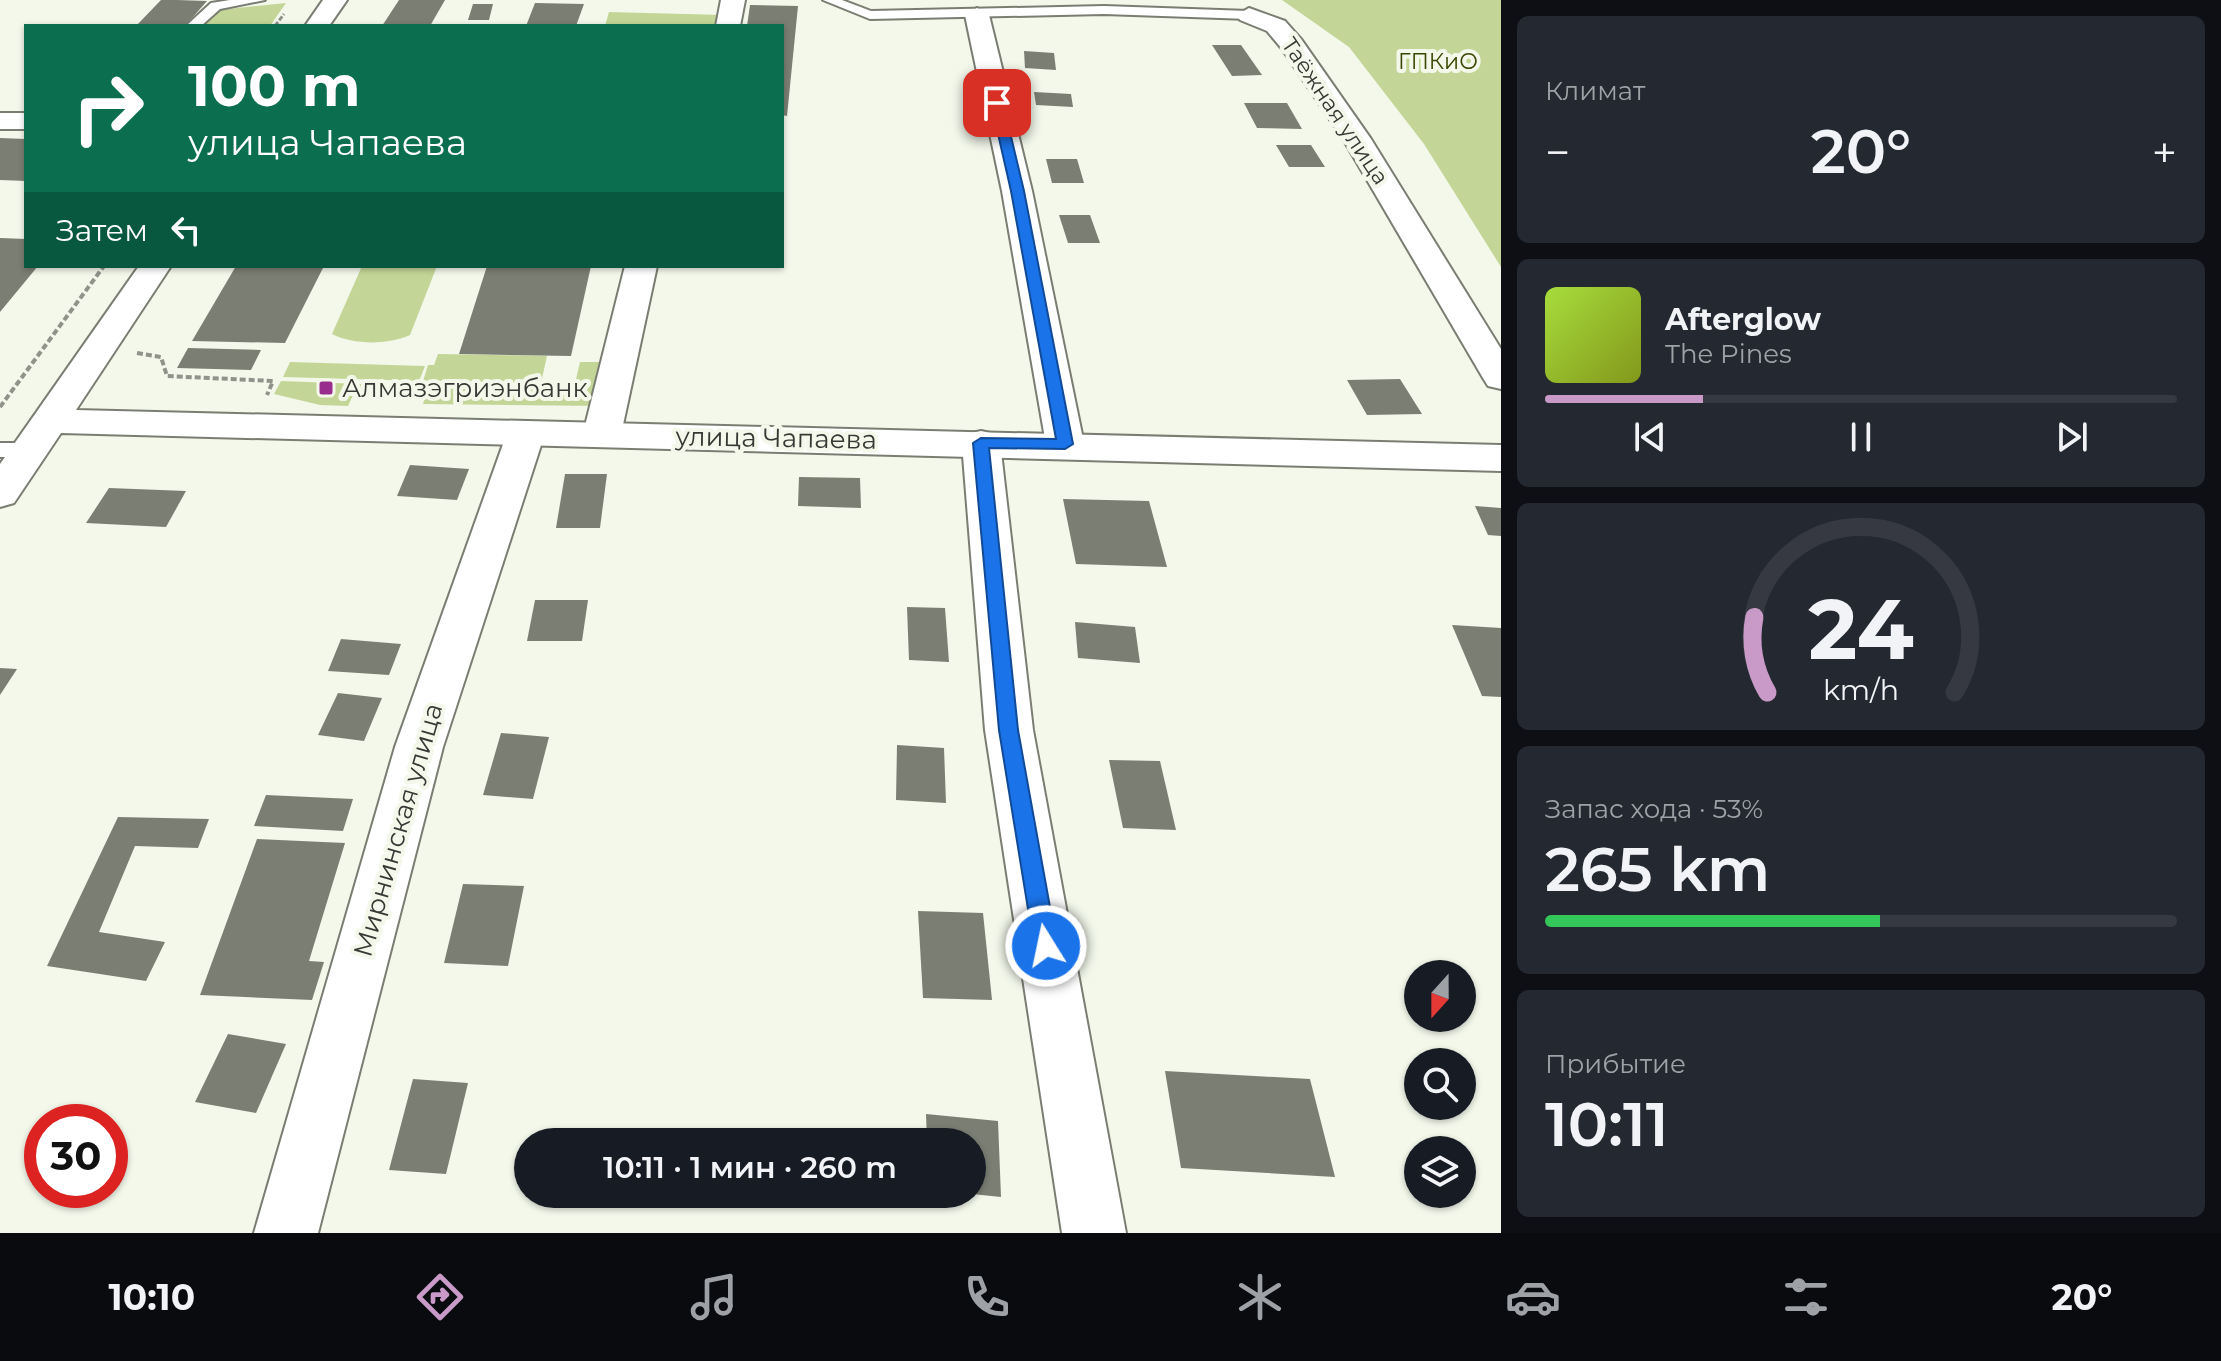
<!DOCTYPE html>
<html lang="ru">
<meta charset="utf-8">
<style>
body{margin:0;font-family:Montserrat,sans-serif;background:#242831;color:#f1f3f6;height:100vh;display:flex;flex-direction:column;font-size:30px;white-space:nowrap}
*{box-sizing:border-box;margin:0}
p{font-size:26px;color:#9ea1a6}
.icon{flex:none;width:44px;height:44px;fill:none;stroke:currentColor;stroke-width:2;stroke-linecap:round;stroke-linejoin:round}
.map{position:relative;flex:1;overflow:hidden}
.drawer{display:flex;flex-direction:column;gap:16px;padding:16px;background:#0d0f14;width:720px}
.drawer>*{flex:none}
.top-card{position:absolute;left:24px;top:24px;width:760px;height:244px;border-radius:0px;box-shadow:0 2px 6px #0004;background:#0b6e4f;color:#fff;overflow:hidden}
.needle{width:52px;rotate:201deg}
.controls{position:absolute;left:1404px;top:960px;display:grid;gap:16px}
.controls a{display:grid;place-items:center;width:72px;height:72px;border-radius:50%;background:#171b24;box-shadow:0 2px 6px #0004;font-size:40px}
.speed{position:absolute;left:24px;top:1104px;display:flex;gap:16px;font-size:40px;font-weight:700;text-align:center}
.speed>*{display:grid;place-content:center;width:104px;height:104px;border-radius:50%;background:#171b24;box-shadow:0 2px 6px #0004;line-height:1}
.speed .limit{border:12px solid #d22;background:#fff;color:#111}
.pin{position:absolute;display:grid;place-items:center;width:68px;height:68px;color:#fff;margin:-34px;border-radius:16px;box-shadow:0 4px 12px #0006}
.me{position:absolute;width:88px;margin:-44px;rotate:350deg;stroke-linejoin:round;filter:drop-shadow(0 0 6px #0008)}
.turn{display:flex;align-items:center;gap:28px;height:168px;padding:0 32px;font-size:36px}
.turn .icon{width:104px;height:104px;stroke-width:2.5}
.turn b{display:block;font-size:56px;line-height:68px}
.then{display:flex;align-items:center;height:76px;padding:0 32px;background:#0003;gap:16px;font-size:30px}
.big{font-size:60px;font-weight:600;line-height:1.1}
.drawer .tile{flex:1;display:flex;flex-direction:column;justify-content:center;gap:12px;min-width:0;padding:0 28px;border-radius:12px;background:#242831}
.drawer .dial{align-items:center;gap:0}
.dial svg{height:208px;overflow:visible;fill:none;stroke:#363941;stroke-width:7;stroke-linecap:round;text-anchor:middle}
.dial text{fill:#f1f3f6;stroke:none}
.song{display:flex;align-items:center;gap:24px}
.cover{width:96px;height:96px;border-radius:12px;background:linear-gradient(135deg,hsl(80 70% 55%),hsl(70 70% 35%))}
.played{height:8px;border-radius:4px;background:linear-gradient(90deg,#c99ac7 25%,#363941 25%)}
.keys{display:flex;justify-content:space-around;direction:ltr}
.heat{display:flex;justify-content:space-between;align-items:center;font-size:44px;direction:ltr}
.charge{height:12px;border-radius:6px;background:linear-gradient(90deg,#34c759 53%,#363941 0)}
.trip{position:absolute;left:514px;top:1128px;width:472px;height:80px;border-radius:40px;background:#171b24;box-shadow:0 2px 6px #0004;font-weight:600;line-height:80px;text-align:center}
.dock{display:flex;height:128px;justify-content:space-around;align-items:center;background:#090b0e;color:#9ea1a6}
.dock .icon{width:56px;height:56px}
.dock .current{color:#c99ac7}
.dock b{font-size:36px;color:#f1f3f6}
main{display:flex;flex:1;min-height:0}
.map>svg:first-child{display:block}
.green{fill:#c4d697}
.building{fill:#7b7f73}
.lines{fill:none;stroke-linecap:round;stroke-linejoin:round}
.lane-casing{stroke:#7a7e72;stroke-width:4}
.street-casing{stroke:#7a7e72;stroke-width:4}
.secondary-casing{stroke:#7a7e72;stroke-width:4}
.path-far1{stroke:#90938a;stroke-width:3;stroke-dasharray:5 2;stroke-linecap:butt}
.path{stroke:#90938a;stroke-width:4;stroke-dasharray:6 3;stroke-linecap:butt}
.lane{fill:#fff;fill-rule:evenodd}
.street{fill:#fff;fill-rule:evenodd}
.secondary{fill:#fff;fill-rule:evenodd}
.route{fill:#1a73e8;stroke:#114b97;stroke-width:2}
.poi-dot{fill:#982d8e;stroke:#f3f8eb;stroke-width:3}
.labels{text-anchor:middle;dominant-baseline:central;stroke-width:8;stroke-linejoin:round;paint-order:stroke}
.far-park-label{font-size:22px;fill:#394702;stroke:#f3f8eb}
.far-street-label{font-size:22px;fill:#383934;stroke:#f3f8eb}
.poi-label{font-size:26px;fill:#383934;stroke:#f3f8eb;text-anchor:start}
.street-label{font-size:26px;fill:#383934;stroke:#f3f8eb}
</style>
<main>
<div class="map">
<svg width="1501" height="1233" viewBox="0 0 1501 1233">
<rect width="100%" height="100%" fill="#f3f8eb"/>
<!-- green -->
<g class="green">
<path d="M1282 0H1501V267L1424 144 1349 47Z"/>
<path d="M286 3 270 26H200L218 10Z"/>
<path d="M609 12 724 15 723 26H605Z"/>
<path d="M362 266H437L410 335C388 345 353 345 332 334Z"/>
<path d="M438 354 547 356 541 383 423 381 428 365H434Z"/>
<path d="M290 362 425 366 419 381 283 377Z"/>
<path d="M580 362H607L600 406 423 404 428 386 574 388Z"/>
<path d="M281 381 387 385 383 394 354 393 348 406 320 405 274 394Z"/>
</g>
<!-- building -->
<g class="building">
<path d="M161 0H177L207 1 185 26H136Z"/>
<path d="M399 0H445L430 26H382Z"/>
<path d="M535 3 584 4 576 26H526Z"/>
<path d="M473 4H493L489 20H468Z"/>
<path d="M750 5 798 6 787 116 782 115V26H747Z"/>
<path d="M1212 45H1241L1262 75 1232 76Z"/>
<path d="M1024 51 1054 53 1056 70 1025 68Z"/>
<path d="M1034 92 1071 94 1073 107 1036 105Z"/>
<path d="M1244 103H1287L1302 129 1257 128Z"/>
<path d="M0 138 26 139V181L0 180Z"/>
<path d="M1276 145H1311L1325 167H1289Z"/>
<path d="M1046 159H1077L1084 183H1052Z"/>
<path d="M1059 215H1090L1100 243H1068Z"/>
<path d="M0 238 26 239V266H38L0 312Z"/>
<path d="M236 266H324L285 343 192 341Z"/>
<path d="M487 266H591L571 356 459 354Z"/>
<path d="M188 348 261 350 251 370 177 368Z"/>
<path d="M1400 379 1422 414 1367 415 1347 380Z"/>
<path d="M410 465 469 469 457 500 397 496Z"/>
<path d="M565 474H607L600 528H556Z"/>
<path d="M799 477 860 478 861 508 798 506Z"/>
<path d="M109 488 186 491 166 527 86 523Z"/>
<path d="M1063 499 1149 501 1167 567 1076 564Z"/>
<path d="M1475 506 1501 508V536L1488 535Z"/>
<path d="M535 600H588L582 641H527Z"/>
<path d="M907 607 945 608 949 662 909 660Z"/>
<path d="M1075 622 1135 627 1140 663 1078 658Z"/>
<path d="M1452 625 1501 628V697L1482 696Z"/>
<path d="M341 639 401 644 389 675 328 671Z"/>
<path d="M0 668 17 669 0 695Z"/>
<path d="M338 693 382 698 364 741 318 735Z"/>
<path d="M501 733 549 737 533 799 483 795Z"/>
<path d="M897 745 944 748 946 803 896 800Z"/>
<path d="M1109 760 1160 761 1176 830 1123 828Z"/>
<path d="M266 795 353 799 343 831 254 826Z"/>
<path d="M118 817 209 819 198 848 135 846 99 932 165 942 146 981 47 966Z"/>
<path d="M257 839 345 843 309 961 324 962 312 1000 200 995Z"/>
<path d="M463 884 524 886 508 966 444 963Z"/>
<path d="M918 911 983 913 992 1000 923 998Z"/>
<path d="M228 1034 286 1044 256 1113 195 1102Z"/>
<path d="M1165 1071 1310 1079 1335 1177 1181 1168Z"/>
<path d="M413 1079 468 1083 446 1174 389 1170Z"/>
<path d="M926 1114 998 1121 1001 1197 972 1194V1142H927Z"/>
</g>
<g class="lines">
<!-- lane casing -->
<g class="lane-casing">
<g id="lane">
<path d="M230 0H265L220 9 201 26H186L211 3Z"/>
<path d="M823 0H842L871 11 1104 6 1249 11 1256 15 1249 19 1104 14 870 19Z"/>
<path d="M0 443H30L41 450 30 457H0Z"/>
</g>
</g>
<!-- street casing -->
<g class="street-casing">
<g id="street">
<path d="M721 0H745L740 26H716Z"/>
<path d="M977 8 989 15 1032 191 1084 444 1079 453 1065 456 1051 453 1046 444 1002 191 965 15Z"/>
<path d="M1249 8 1285 21 1301 39 1371 139 1501 349V389L1488 386 1483 378 1343 139 1282 49 1267 31 1240 20 1237 15Z"/>
<path d="M625 266H657L621 434 615 443 602 446 589 443 583 434Z"/>
<path d="M526 421 539 424 545 433 443 747 318 1233H254L395 747 507 433 513 424Z"/>
<path d="M981 431 995 434 1000 443 1033 730 1126 1233H1062L985 730 962 443 967 434Z"/>
</g>
</g>
<!-- secondary casing -->
<g class="secondary-casing">
<g id="secondary">
<path d="M323 0H347L329 26H305Z"/>
<rect x="0" y="113" width="26" height="16"/>
<path d="M139 266H171L76 410 1501 445V471L61 433 14 503 0 507V464Z"/>
</g>
</g>
<!-- path-far1 -->
<path class="path-far1" d="M275 26 284 14"/>
<!-- path -->
<g class="path">
<path d="M137 353 161 357 167 376 273 381 267 395"/>
<path d="M0 407 104 266"/>
</g>
<!-- lane -->
<use href="#lane" class="lane"/>
<!-- street -->
<use href="#street" class="street"/>
<!-- secondary -->
<use href="#secondary" class="secondary"/>
</g>
<!-- route -->
<path class="route" d="M997 99 1003 103 1024 191 1073 444 1065 449 989 448 1018 730 1057 946 1054 953 1046 956 1038 953 1034 946 999 730 973 443 981 438 1056 439 1011 191 991 103Z"/>
<!-- markers -->
<rect class="poi-dot" x="318" y="380" width="16" height="16" rx="4"/>
<g class="labels">
<!-- far-park labels -->
<g class="far-park-label">
<text x="1438" y="61">ГПКиО</text>
</g>
<!-- far-street labels -->
<g class="far-street-label">
<text transform="translate(1335 111) rotate(56)">Таёжная улица</text>
</g>
<!-- poi labels -->
<g class="poi-label">
<text x="342" y="388">Алмазэгриэнбанк</text>
</g>
<!-- street labels -->
<g class="street-label">
<text transform="translate(776 438) rotate(1)">улица Чапаева</text>
<text transform="translate(398 830) rotate(-74)">Мирнинская улица</text>
</g>
</g>
</svg>
<div class="controls">
<a><svg class="needle" viewBox="-14 -14 28 28"><path d="M0-13l5 13h-10z" fill="#e53935"/><path d="M0 13l5-13h-10z" fill="#9ea1a6"/></svg></a>
<a><svg class="icon" aria-label="search" viewBox="0 0 24 24"><circle cx="10" cy="10" r="6"/><path d="M15 15l6 6"/></svg></a>
<a><svg class="icon" aria-label="layers" viewBox="0 0 24 24"><path d="M12 4l9 5-9 5-9-5zM3 14l9 5 9-5"/></svg></a>
</div>
<div class="speed"><div class="limit">30</div></div>
<div class="pin" style="left:997px;top:103px;background:#d93025"><svg class="icon" aria-label="arrive" viewBox="0 0 24 24"><path d="M6 21V4h12l-3 4 3 4H6"/></svg></div>
<svg class="me" style="left:1046px;top:946px" viewBox="-20 -20 40 40"><circle r="17" fill="#1a73e8" stroke="#fff" stroke-width="3"/><path d="M0-11L8 9 0 5-8 9z" fill="#fff"/></svg>
<div class="trip">10:11 · 1 мин · 260 m</div>
<div class="top-card">
<div class="turn"><svg class="icon" aria-label="right" viewBox="0 0 24 24"><path d="M7 20v-9h11M14 6l5 5-5 5"/></svg><div><b>100 m</b>улица Чапаева</div></div>
<div class="then">Затем<svg class="icon" aria-label="left" viewBox="0 0 24 24"><path d="M17 20v-9H6M10 6l-5 5 5 5"/></svg></div>
</div>
</div>
<section class="drawer">
<div class="tile"><p>Климат</p>
<div class="heat"><a>−</a><b class="big">20°</b><a>+</a></div>
</div>
<div class="tile">
<div class="song"><i class="cover"></i><div><b>Afterglow</b><p>The Pines</p></div></div>
<div class="played"></div>
<div class="keys"><svg class="icon" aria-label="previous" viewBox="0 0 24 24"><path d="M18 5L8 12l10 7zM5 5v14"/></svg><svg class="icon" aria-label="pause" viewBox="0 0 24 24"><path d="M8 5v14M16 5v14"/></svg><svg class="icon" aria-label="next" viewBox="0 0 24 24"><path d="M6 5l10 7-10 7zM19 5v14"/></svg></div>
</div>
<div class="tile dial"><svg viewBox="0 0 100 80">
<path d="M14 69A42 42 0 1 1 86 69"/>
<path d="M14 69A42 42 0 0 1 9 40" stroke="#c99ac7"/>
<text x="50" y="56" font-size="32" font-weight="700">24</text>
<text x="50" y="72" font-size="11">km/h</text>
</svg></div>
<div class="tile"><p>Запас хода · 53%</p><b class="big">265 km</b><div class="charge"></div></div>
<div class="tile"><p>Прибытие</p><b class="big">10:11</b></div>
</section>
</main>
<nav class="dock">
<b>10:10</b>
<svg class="icon current" aria-label="directions" viewBox="0 0 24 24"><path d="M12 3l9 9-9 9-9-9zM9 14v-3h6M13 9l2 2-2 2"/></svg>
<svg class="icon" aria-label="music" viewBox="0 0 24 24"><path d="M9 18V5l10-2v13"/><circle cx="6" cy="18" r="3"/><circle cx="16" cy="16" r="3"/></svg>
<svg class="icon" aria-label="phone" viewBox="0 0 24 24"><path d="M5 4h4l2 5-3 2q2 4 5 5l2-3 5 2v4C11 20 4 13 5 4z"/></svg>
<svg class="icon" aria-label="climate" viewBox="0 0 24 24"><path d="M12 3v18M4 7l16 10M4 17L20 7"/></svg>
<svg class="icon" aria-label="car" viewBox="0 0 24 24"><path d="M5 17H2v-5l4-1 3-4h7l3 4 3 1v5h-3M9 17h6M6 11h13"/><circle cx="7" cy="17" r="2"/><circle cx="17" cy="17" r="2"/></svg>
<svg class="icon" aria-label="filters" viewBox="0 0 24 24"><path d="M4 7h16M4 17h16"/><circle cx="9" cy="7" r="2"/><circle cx="15" cy="17" r="2"/></svg>
<b>20°</b>
</nav>
